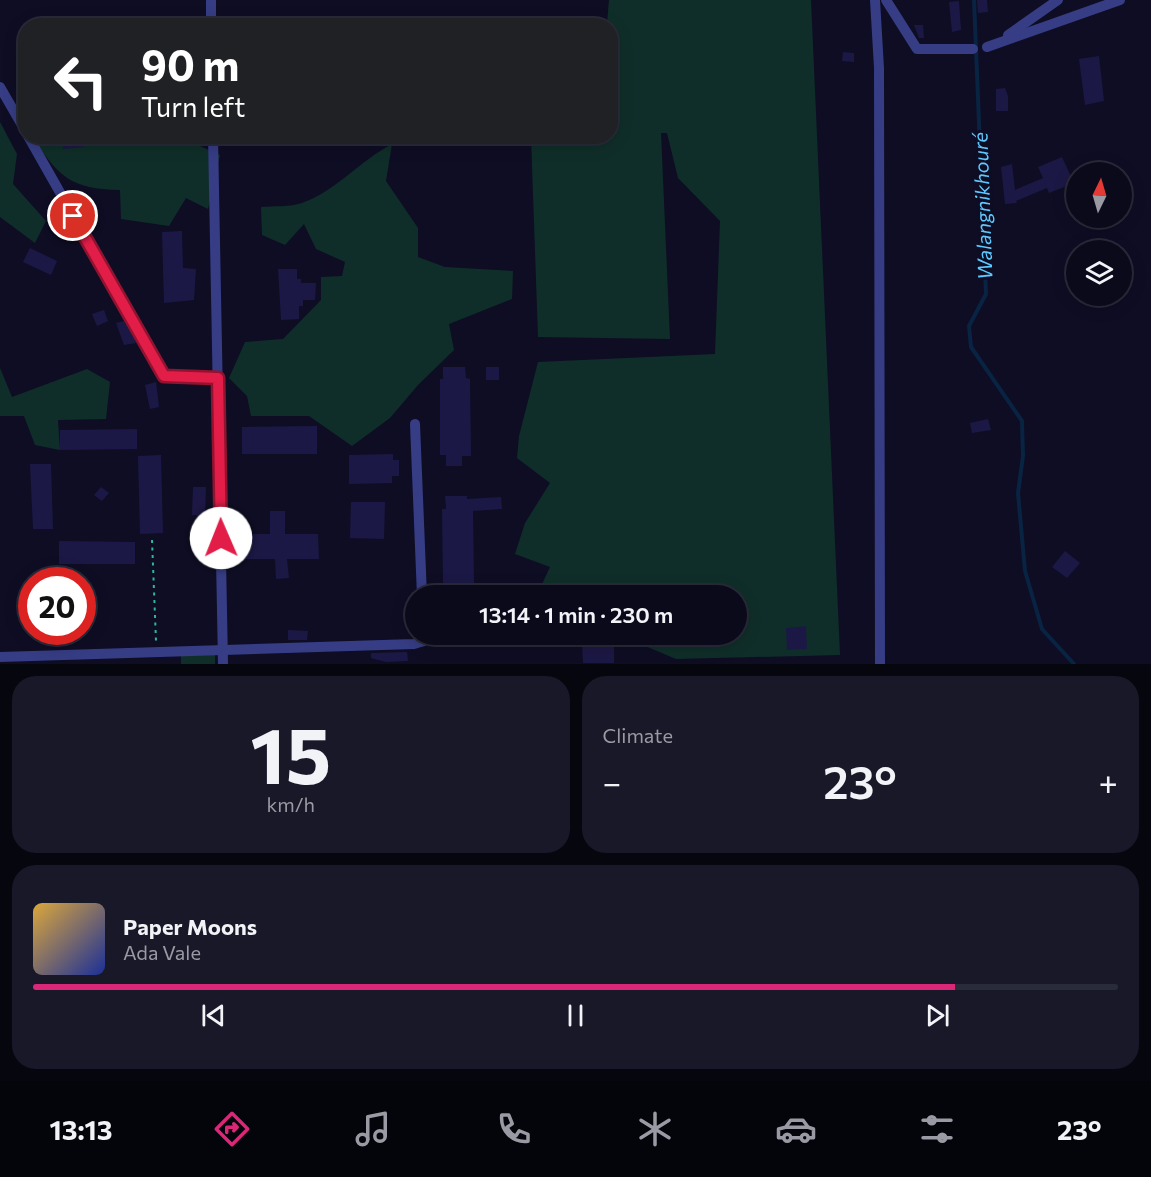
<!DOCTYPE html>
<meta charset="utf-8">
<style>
body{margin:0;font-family:Commissioner,sans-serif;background:#181828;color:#f1f3f6;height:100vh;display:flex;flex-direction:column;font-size:22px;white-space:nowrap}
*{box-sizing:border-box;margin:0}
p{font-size:20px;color:#999aa3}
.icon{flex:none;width:33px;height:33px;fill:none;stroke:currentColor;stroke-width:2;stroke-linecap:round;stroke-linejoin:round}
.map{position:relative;height:664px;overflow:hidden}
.panel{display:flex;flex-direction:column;gap:12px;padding:12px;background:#06060f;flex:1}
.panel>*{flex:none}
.top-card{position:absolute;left:18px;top:18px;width:600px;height:126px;border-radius:24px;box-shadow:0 3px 15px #0003,0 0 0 2px #2a2b3a;background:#202124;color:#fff;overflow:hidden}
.needle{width:39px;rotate:5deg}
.controls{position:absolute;left:1066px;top:162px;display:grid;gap:12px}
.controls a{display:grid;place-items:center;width:66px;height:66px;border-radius:50%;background:#0a0a1b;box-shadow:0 3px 15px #0003,0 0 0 2px #2a2b3a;font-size:30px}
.speed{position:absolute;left:18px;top:567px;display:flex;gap:12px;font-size:30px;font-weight:700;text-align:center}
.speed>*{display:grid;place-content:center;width:78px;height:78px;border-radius:50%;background:#0a0a1b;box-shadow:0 3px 15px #0003,0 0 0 2px #2a2b3a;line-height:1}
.speed .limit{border:9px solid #d22;background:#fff;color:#111}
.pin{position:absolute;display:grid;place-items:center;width:51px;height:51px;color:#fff;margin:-26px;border:3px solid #fff;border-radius:50%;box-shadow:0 2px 6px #0007}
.me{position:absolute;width:66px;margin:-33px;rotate:359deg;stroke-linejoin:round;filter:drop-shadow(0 0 4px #0008)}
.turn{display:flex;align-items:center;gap:21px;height:126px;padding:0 24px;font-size:27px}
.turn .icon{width:78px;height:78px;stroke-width:2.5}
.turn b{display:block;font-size:42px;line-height:51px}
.big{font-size:45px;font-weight:600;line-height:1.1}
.panel .widget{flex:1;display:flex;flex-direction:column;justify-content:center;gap:9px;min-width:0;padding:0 21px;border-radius:24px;background:#181828}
.panel .dial{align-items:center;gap:0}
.dial b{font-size:78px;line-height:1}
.song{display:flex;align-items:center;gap:18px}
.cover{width:72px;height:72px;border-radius:9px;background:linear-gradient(135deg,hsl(40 70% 55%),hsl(230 70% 35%))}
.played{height:6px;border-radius:3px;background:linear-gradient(90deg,#db2777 85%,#2a2b3a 85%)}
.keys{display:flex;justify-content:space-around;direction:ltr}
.heat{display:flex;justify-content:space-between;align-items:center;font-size:33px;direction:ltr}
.panel .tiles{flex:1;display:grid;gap:12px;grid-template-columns:1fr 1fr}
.widget:last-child{grid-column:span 2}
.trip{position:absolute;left:405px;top:585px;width:342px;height:60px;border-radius:30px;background:#0a0a1b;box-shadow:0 3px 15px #0003,0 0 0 2px #2a2b3a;font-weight:600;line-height:60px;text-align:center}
.dock{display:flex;height:96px;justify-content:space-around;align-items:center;background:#04040b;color:#999aa3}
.dock .icon{width:42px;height:42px}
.dock .active{color:#db2777}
.dock b{font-size:27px;color:#f1f3f6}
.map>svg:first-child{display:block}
.green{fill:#102e29}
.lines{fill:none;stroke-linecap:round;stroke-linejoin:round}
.stream{stroke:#082442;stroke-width:4}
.building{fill:#1c1845}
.path{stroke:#2ab99e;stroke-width:2;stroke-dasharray:3 4.5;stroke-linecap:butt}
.minor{stroke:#363d84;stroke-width:10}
.route-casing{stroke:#92132f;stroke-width:15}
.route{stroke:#e11d48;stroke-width:10}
.labels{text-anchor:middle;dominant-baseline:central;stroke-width:6;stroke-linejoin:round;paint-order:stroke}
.water-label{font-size:20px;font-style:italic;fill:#5ec9ff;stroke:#0e0d24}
</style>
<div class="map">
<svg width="1151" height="664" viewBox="0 0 1151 664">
<rect width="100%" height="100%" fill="#0e0d24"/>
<!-- green -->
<g class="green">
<path d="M609 0H811L840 655 676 659 619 635 736 634V596L537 595 550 567 515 554 525 523 550 483 517 458 519 436 538 362 715 354 720 221 678 178 667 133H661L670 339 538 337 531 137 610 136V26L601 25 607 23Z"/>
<path d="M0 122 17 154 13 184 46 221 35 243 0 217Z"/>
<path d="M33 137H191L189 141 220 155 208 209 186 198 169 226 121 219 120 190C71 189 58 177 33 137Z"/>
<path d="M392 144 386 181 418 228V257L445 267 513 271 512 299 449 324 454 350 418 385 390 418 352 446 309 416H251L247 396 229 378 245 342 283 339 321 300V277L342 276 345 262 316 249 304 224 285 245 262 235 261 207C274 206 290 207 302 203 336 191 361 160 392 144Z"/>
<path d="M0 368 12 397 87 369 110 382 106 419 58 420 60 450 35 445 24 416H0Z"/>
<rect x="181" y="655" width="34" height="9"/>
</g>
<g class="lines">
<!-- stream -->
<path class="stream" d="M974 0 986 294 969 326 971 347 1022 421 1023 456 1018 493 1025 571 1042 629 1074 664"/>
</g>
<!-- building -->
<g class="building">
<path d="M977 0H987L988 12 978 13Z"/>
<path d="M959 1 961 30 952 32 949 2Z"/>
<path d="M914 25H923L924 38H919Z"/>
<path d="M843 52 854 53V62L842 61Z"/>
<path d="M1099 56 1104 101 1085 105 1079 59Z"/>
<path d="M1005 88 1008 96V111H996V89Z"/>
<path d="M62 136H83L84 147 63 149Z"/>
<path d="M1062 157 1074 183 1049 193 1047 188 1016 201 1017 203 1005 204 1001 167 1012 164 1015 190 1043 178 1038 167Z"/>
<path d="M182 231 183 268 196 269 194 300 164 303 162 232Z"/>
<path d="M30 248 57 261 51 275 23 262Z"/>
<path d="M278 269H297V279H301V283H316L315 300H303V306H299V319L281 320Z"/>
<path d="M104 310 108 321 97 326 92 314Z"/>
<path d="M124 321 134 338 136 343 124 345 116 323Z"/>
<path d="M443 367H465L466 378 470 379 471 456H462V466H446V455H440V379H443Z"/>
<rect x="486" y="367" width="13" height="13"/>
<path d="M156 382 159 407 150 409 145 385Z"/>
<path d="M988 419 991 430 972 433 970 423Z"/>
<path d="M317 426V454H242V427Z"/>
<path d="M137 429V449L60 450V430Z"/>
<path d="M393 454V460H399V476H392V483L349 484V455Z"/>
<path d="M161 455 163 533 140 534 138 456Z"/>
<path d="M30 464H51L53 529H33Z"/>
<path d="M101 487 109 493 102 501 94 495Z"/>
<path d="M193 487H206L205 516 192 515Z"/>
<path d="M445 496H467V499L501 497 502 509 473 511 474 584H466V594L451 595 450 584H443L442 509H446Z"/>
<path d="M351 502H385L384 539 350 538Z"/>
<path d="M270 511H285V534H318L319 559H287L289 578 276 579 275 559H243L242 534H270Z"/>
<path d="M59 541 135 542V564H59Z"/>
<path d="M1065 551 1080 563 1067 578 1052 567Z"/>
<path d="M43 570H53L54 580H43Z"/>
<path d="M806 626 807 649 787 650 786 628Z"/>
<path d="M288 630 308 631 307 640H288Z"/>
<path d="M643 635 669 636 668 645 642 642Z"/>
<path d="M592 643 614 644V663H583L582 644Z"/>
<path d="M407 652 408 661 386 662 371 658V653Z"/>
</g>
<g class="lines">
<!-- path -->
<path class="path" d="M152 540 156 641"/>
<!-- minor -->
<g class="minor">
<path d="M211 0V26"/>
<path d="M875 0 879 68 880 664"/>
<path d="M886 0 917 49H973"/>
<path d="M1008 35 1058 0"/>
<path d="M987 47 1120 0"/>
<path d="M0 87 26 132"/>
<path d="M28 136 164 376 218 378"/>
<path d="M213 136 223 664"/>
<path d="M415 424 422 596"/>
<path d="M0 657 414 644 424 641V634"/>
</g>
</g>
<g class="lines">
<!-- route casing -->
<g class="route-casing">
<path id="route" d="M73 216 164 376 218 378 221 538"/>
</g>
<!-- route -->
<use href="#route" class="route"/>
</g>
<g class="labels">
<!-- water labels -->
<g class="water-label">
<text transform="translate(982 206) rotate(-92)">Walangnikhouré</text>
</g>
</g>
</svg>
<div class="controls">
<a><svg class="needle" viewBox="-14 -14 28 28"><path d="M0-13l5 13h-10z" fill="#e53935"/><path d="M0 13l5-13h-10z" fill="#999aa3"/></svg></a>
<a><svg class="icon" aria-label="layers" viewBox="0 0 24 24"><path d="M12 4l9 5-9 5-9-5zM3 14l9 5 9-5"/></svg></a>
</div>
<div class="speed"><div class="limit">20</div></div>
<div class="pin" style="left:73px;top:216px;background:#d93025"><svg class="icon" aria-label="arrive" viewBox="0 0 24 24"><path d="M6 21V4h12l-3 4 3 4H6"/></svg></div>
<svg class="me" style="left:221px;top:538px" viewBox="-20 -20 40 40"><circle r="19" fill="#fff"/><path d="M0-13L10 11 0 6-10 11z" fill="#e11d48"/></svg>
<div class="trip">13:14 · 1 min · 230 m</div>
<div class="top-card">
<div class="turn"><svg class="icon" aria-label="left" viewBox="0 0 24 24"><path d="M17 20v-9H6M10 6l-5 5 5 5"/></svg><div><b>90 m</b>Turn left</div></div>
</div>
</div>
<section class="panel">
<div class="tiles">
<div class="widget dial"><b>15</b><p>km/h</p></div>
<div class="widget"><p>Climate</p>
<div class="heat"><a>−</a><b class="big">23°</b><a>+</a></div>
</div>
<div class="widget">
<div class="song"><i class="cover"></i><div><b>Paper Moons</b><p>Ada Vale</p></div></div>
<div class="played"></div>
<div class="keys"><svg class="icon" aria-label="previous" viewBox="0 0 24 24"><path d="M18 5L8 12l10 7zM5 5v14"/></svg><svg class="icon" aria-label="pause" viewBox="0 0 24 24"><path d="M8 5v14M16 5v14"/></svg><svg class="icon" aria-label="next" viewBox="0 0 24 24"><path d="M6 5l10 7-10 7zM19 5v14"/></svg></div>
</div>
</div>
</section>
<nav class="dock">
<b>13:13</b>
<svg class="icon active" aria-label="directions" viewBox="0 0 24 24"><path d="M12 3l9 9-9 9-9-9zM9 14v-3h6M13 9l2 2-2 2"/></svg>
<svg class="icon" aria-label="music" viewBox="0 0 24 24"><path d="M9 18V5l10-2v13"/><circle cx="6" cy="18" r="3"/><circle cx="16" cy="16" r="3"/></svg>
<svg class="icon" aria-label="phone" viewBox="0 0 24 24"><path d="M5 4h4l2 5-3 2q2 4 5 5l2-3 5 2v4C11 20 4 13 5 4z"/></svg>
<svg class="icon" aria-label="climate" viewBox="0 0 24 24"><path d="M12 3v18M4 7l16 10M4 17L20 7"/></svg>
<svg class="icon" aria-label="car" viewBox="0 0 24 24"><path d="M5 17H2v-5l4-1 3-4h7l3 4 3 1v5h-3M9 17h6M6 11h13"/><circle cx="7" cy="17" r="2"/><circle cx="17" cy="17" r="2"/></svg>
<svg class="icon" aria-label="filters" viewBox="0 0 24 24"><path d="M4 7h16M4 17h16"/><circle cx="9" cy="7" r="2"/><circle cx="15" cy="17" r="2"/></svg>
<b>23°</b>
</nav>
